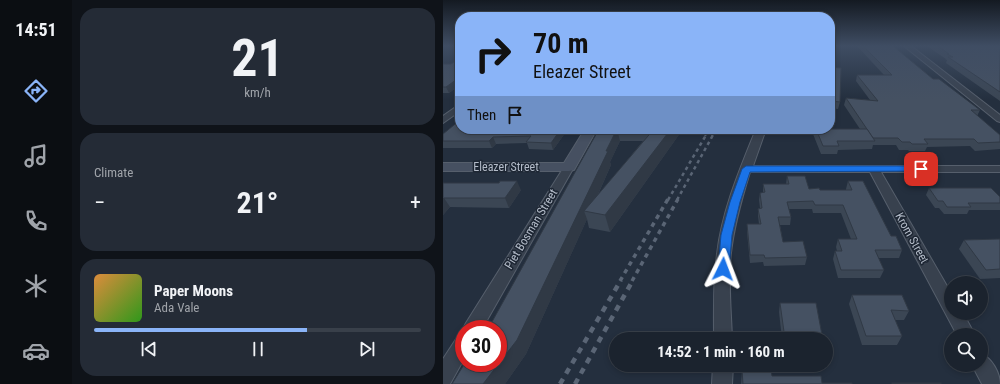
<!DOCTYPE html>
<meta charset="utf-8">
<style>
body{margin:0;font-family:"Roboto Condensed",sans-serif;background:#242b36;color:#f1f3f6;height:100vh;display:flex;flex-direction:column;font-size:15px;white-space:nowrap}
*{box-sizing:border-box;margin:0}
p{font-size:13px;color:#a0a4aa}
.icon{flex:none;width:22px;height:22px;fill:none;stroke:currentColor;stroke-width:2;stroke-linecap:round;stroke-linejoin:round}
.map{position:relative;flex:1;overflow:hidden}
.panel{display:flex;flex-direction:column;gap:8px;padding:8px;background:#0f1319;width:371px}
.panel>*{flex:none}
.banner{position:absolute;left:12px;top:12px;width:380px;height:122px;border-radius:16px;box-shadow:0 2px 6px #0003,0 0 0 1px #39404a;background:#8ab4f8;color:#111;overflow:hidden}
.controls{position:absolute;left:501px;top:276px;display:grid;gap:8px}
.controls a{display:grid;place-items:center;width:44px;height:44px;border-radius:50%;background:#1b232e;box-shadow:0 2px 6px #0003,0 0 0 1px #39404a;font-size:20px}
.speed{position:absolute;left:12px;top:320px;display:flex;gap:8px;font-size:20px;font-weight:700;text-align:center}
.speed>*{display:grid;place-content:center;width:52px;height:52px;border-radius:50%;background:#1b232e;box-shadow:0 2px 6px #0003,0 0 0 1px #39404a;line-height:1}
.speed .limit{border:6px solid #d22;background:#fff;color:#111}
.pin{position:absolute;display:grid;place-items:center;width:34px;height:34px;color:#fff;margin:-17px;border-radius:8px;box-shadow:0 2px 6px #0006}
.me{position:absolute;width:44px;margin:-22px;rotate:3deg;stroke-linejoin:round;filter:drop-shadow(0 0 3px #0008)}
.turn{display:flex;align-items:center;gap:14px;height:84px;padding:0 12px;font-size:18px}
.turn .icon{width:52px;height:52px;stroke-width:2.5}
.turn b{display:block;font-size:28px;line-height:34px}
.then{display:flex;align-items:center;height:38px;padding:0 12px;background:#0003;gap:8px;font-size:15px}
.big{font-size:30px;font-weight:700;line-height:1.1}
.panel .widget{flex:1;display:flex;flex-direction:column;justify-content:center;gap:6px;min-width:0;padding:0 14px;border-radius:16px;background:#242b36}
.panel .dial{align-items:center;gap:0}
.dial b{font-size:52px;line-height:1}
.song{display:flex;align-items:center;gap:12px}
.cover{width:48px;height:48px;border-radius:6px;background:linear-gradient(135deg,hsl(30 70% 55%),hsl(110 70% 35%))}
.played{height:4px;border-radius:2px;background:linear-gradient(90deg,#8ab4f8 65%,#39404a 65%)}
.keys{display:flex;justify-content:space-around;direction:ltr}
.heat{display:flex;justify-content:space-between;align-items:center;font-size:22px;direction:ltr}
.trip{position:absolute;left:166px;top:332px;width:224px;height:40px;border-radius:20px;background:#1b232e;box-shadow:0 2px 6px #0003,0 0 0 1px #39404a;font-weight:700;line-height:40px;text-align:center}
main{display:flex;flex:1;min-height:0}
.tabs{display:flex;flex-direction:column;width:72px;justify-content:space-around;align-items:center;background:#0b0e12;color:#a0a4aa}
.tabs .icon{width:28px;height:28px}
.tabs .current{color:#8ab4f8}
.tabs b{font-size:18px;color:#f1f3f6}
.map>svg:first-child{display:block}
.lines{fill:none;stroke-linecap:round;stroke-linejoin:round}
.street-casing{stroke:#565f6c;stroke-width:2}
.secondary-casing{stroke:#565f6c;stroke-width:2}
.street{fill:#38414e;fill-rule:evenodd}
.secondary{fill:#465061;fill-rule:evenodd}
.rail-far3{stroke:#5a6575;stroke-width:2;stroke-dasharray:3 3;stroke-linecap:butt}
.rail-far2{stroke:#5a6575;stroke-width:2.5;stroke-dasharray:3.5 3.5;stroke-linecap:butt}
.rail-far1{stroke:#5a6575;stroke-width:3.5;stroke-dasharray:4.5 4.5;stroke-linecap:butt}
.rail{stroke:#5a6575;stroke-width:4.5;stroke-dasharray:6 6;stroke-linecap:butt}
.wall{fill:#3b4654;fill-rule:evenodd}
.shaded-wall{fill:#303945}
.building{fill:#455162;stroke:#303945}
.route{fill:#1a73e8;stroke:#114b97}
.labels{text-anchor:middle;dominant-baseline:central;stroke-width:3;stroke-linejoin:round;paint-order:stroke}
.street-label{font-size:12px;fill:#b4bcc9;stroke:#1d2633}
</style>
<main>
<nav class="tabs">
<b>14:51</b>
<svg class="icon current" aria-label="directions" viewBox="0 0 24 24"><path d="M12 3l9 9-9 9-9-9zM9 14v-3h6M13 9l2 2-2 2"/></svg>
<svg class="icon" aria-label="music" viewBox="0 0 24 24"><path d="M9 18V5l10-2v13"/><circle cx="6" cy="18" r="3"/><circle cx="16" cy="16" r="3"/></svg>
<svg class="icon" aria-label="phone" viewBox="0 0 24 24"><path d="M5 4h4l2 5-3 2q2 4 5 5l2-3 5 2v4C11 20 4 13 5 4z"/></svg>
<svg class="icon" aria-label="climate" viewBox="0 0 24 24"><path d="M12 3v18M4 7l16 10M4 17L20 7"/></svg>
<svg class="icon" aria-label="car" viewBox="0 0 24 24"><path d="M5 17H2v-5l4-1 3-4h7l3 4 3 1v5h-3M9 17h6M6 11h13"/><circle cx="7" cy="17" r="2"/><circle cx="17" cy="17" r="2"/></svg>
</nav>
<section class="panel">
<div class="widget dial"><b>21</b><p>km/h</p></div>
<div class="widget"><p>Climate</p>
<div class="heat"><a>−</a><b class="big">21°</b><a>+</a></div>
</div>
<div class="widget">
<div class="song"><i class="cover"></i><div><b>Paper Moons</b><p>Ada Vale</p></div></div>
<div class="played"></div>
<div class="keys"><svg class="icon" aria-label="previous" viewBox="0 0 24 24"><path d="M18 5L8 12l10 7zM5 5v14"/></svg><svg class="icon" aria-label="pause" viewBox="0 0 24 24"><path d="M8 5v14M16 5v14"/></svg><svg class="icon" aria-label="next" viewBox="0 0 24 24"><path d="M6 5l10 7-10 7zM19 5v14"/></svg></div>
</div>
</section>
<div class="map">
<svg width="557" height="384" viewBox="0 0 557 384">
<rect width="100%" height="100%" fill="#242f3e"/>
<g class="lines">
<!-- street casing -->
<g class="street-casing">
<g id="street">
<path d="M461 46H468L557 115V122L554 121Z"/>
<path d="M17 104V111L0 123V116Z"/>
<path d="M313 129H323L310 166H557V172H438L508 293V313H520L532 335H514L427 172H307C299 198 291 225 288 253 285 281 288 310 289 339H271C271 311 270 282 274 254 279 210 297 169 313 129Z"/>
<path d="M126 164 131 167 39 329H21V331L20 329 23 323 121 167Z"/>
<path d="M21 333V359L7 384H0V359L15 336Z"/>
<path d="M538 354C549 358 557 373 557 384H539L529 365H538Z"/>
<path d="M270 365H290L289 384H269Z"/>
</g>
</g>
<!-- secondary casing -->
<g class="secondary-casing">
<path id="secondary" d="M142 129H154L131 170 126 171H0V163H121Z"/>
</g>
<!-- street -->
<use href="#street" class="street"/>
<!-- secondary -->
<use href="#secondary" class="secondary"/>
<!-- rail-far3 -->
<g class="rail-far3">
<path d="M262 136 266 129"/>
<path d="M269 136 273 129"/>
</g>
<!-- rail-far2 -->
<g class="rail-far2">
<path d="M225 200 263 135"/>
<path d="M234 200 270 135"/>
</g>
<!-- rail-far1 -->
<g class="rail-far1">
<path d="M177 281 225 199"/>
<path d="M189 281 235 199"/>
</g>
<!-- rail -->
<g class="rail">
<path d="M117 384 178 280"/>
<path d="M132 384 190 280"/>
</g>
</g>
<!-- wall -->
<g class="wall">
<path d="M414 46H450L490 79 537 110 534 116 557 135V149L532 151 527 146 484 147 482 151H466L465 150H456L453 145H430L429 149 395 150 394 154H378L368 129H417L401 105 403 98 427 100 413 81 414 75H441Z"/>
<path d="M484 46H557V101L503 63 504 60 502 59H503Z"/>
<path d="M17 58V85L6 93H0V64H8Z"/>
<path d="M387 67 397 102 395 109 387 108Z"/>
<path d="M17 129H125L110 150 86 149 84 143 53 144 49 148H0V134Z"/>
<path d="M156 129H210L209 131 211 129H240L167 232 146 228 144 219 83 354 62 384H9L55 363ZM177 141H200L154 197 168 165 167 162Z"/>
<path d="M344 176 366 189 377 190H403V189L405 181 448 236 459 250 456 258H435L441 270 437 278H395L390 259 392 251H394L393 247 395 239H408L398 213H370L369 209H346L348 217 347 225H337L340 242 364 257 362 265 321 266 320 262 307 263 304 232V224H316L315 216V209L317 208 316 200 317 193H320V184H343Z"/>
<path d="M0 183 78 190 66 208 7 207 0 215Z"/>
<path d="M486 188 557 197V210H526L524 214H501L496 208H492L483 195Z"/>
<path d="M557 239V278L537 279 516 249 521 240Z"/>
<path d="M409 295 466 311 461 320H452L459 336 454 345H419L406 304Z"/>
<path d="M337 303 379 335 378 339H339L336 312Z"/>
<path d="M299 370 329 376 379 383 409 384H298Z"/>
</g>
<!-- shaded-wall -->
<g class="shaded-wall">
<path d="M17 77V85L6 93 3 87Z"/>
<path d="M118 129H125L110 150 108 143Z"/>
<path d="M174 129 177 141 167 162 168 165 147 212 141 211 144 219 83 354 62 384H40L163 151Z"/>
<path d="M204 129H210L206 141Z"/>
<path d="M228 129H240L167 232 162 215Z"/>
<path d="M50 137 53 144 49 148 46 141Z"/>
<path d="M74 181 78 190 66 208 62 198Z"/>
<path d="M1 198 7 207 0 215V199Z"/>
</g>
<!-- building -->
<g class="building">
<path d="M387 46H389L387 65Z"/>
<path d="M420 46H450L490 79H496L537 110H528L557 135V142L535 143 531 139H481L485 144H469L467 142H459L455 138H430L403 98 435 101 414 75H449Z"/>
<path d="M495 46H557V92L505 57H510L504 54H506Z"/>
<path d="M17 58V77L3 87H0V64H8Z"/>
<path d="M387 67 398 68 397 102 387 101Z"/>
<path d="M17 120V129H118L108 143 83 142 88 136 50 137 46 141H0V134Z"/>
<path d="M387 128 388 129H424L432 141H394L396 146H380L373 129H387Z"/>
<path d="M156 129H174L163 151H165L74 340 40 384H9L22 363H55V329H45Z"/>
<path d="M211 129H228L162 215 141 211Z"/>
<path d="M344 176H362L366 189 376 188 377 190H409L405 181H420L448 236H453L459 250H432L441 270H398L392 251H399L395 239H414L400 205H372L370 201 344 202 348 217H335L340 242 360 241 364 257 322 258 321 255H307L304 224H318L315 209 319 208 317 193 322 192 320 184H346Z"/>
<path d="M57 181H74L62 198H1L0 199V183H56Z"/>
<path d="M486 188H548L557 197V203H525L528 207H504L500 201H495Z"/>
<path d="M557 239V269L543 270 521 240Z"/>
<path d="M409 295H459L466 311 448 310 459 336H423Z"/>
<path d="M337 303H373L379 335 357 334 358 339H342Z"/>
<path d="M299 370H328L329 376H378L379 383H409V384H300Z"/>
<rect x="449" y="383" width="49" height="1"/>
</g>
<!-- sky -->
<linearGradient id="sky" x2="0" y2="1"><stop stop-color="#141a22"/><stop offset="0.46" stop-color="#3f4d63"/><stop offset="1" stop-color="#3f4d63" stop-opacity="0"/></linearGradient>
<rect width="557" height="100" fill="url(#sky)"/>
<!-- route -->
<path class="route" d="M303 166H478L482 169 478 171 307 172 297 202 289 235 286 269 285 272 280 273 276 272 275 269 278 235 287 202 299 169Z"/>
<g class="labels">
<!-- street labels -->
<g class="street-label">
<text x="63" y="167">Eleazer Street</text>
<text transform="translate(88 229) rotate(-59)">Piet Bosman Street</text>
<text transform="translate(469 238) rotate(61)">Krom Street</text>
</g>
</g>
</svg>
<div class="controls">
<a><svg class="icon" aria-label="sound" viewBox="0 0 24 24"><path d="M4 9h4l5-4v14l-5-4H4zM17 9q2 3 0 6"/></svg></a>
<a><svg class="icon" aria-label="search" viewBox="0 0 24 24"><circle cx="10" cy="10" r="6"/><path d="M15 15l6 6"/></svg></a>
</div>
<div class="speed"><div class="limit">30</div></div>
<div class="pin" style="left:478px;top:169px;background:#d93025"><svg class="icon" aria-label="arrive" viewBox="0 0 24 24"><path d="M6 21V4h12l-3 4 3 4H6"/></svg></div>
<svg class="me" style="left:280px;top:269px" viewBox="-20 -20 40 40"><path d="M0-17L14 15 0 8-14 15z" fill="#1a73e8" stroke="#fff" stroke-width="4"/></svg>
<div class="trip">14:52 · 1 min · 160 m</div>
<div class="banner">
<div class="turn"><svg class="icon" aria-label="right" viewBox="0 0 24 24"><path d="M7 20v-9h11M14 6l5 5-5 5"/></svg><div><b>70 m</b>Eleazer Street</div></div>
<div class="then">Then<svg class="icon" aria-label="arrive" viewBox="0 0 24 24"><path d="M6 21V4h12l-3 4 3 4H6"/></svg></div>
</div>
</div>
</main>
